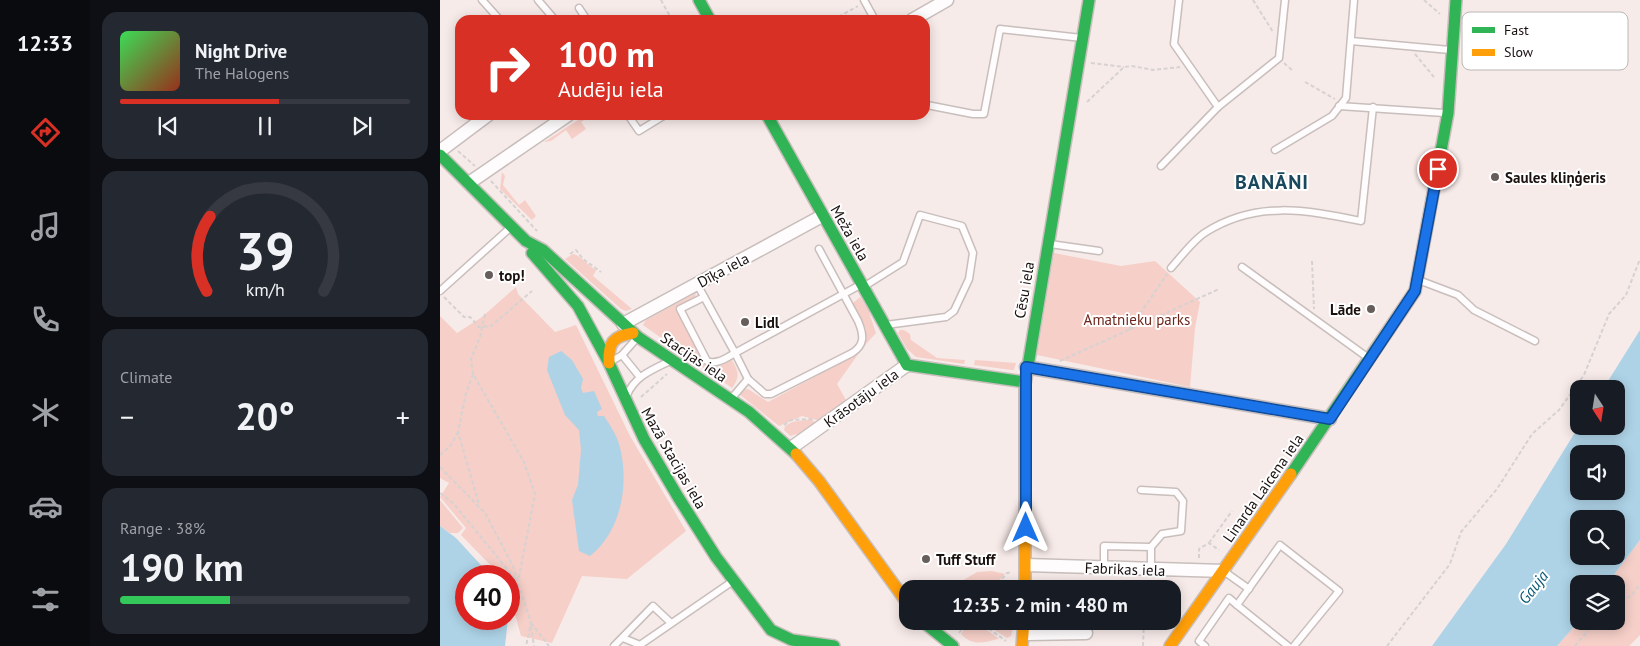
<!DOCTYPE html>
<meta charset="utf-8">
<style>
body{margin:0;font-family:"PT Sans",sans-serif;background:#242831;color:#f1f3f6;height:100vh;display:flex;flex-direction:column;font-size:19px;white-space:nowrap}
*{box-sizing:border-box;margin:0}
p{font-size:16px;color:#9ea1a6}
.icon{flex:none;width:28px;height:28px;fill:none;stroke:currentColor;stroke-width:2;stroke-linecap:round;stroke-linejoin:round}
.map{position:relative;flex:1;overflow:hidden}
.details{display:flex;flex-direction:column;gap:12px;padding:12px;background:#0d0f14;width:350px}
.details>*{flex:none}
.banner{position:absolute;left:15px;top:15px;width:475px;height:105px;border-radius:15px;box-shadow:0 2px 12px #0003;background:#d93025;color:#fff;overflow:hidden}
.needle{width:32px;rotate:168deg}
.fabs{position:absolute;left:1130px;top:380px;display:grid;gap:10px}
.fabs a{display:grid;place-items:center;width:55px;height:55px;border-radius:10px;background:#171b24;box-shadow:0 2px 12px #0003;font-size:25px}
.speed{position:absolute;left:15px;top:565px;display:flex;gap:10px;font-size:25px;font-weight:700;text-align:center}
.speed>*{display:grid;place-content:center;width:65px;height:65px;border-radius:50%;background:#171b24;box-shadow:0 2px 12px #0003;line-height:1}
.speed .limit{border:8px solid #d22;background:#fff;color:#111}
.pin{position:absolute;display:grid;place-items:center;width:42px;height:42px;color:#fff;margin:-21px;border:2px solid #fff;border-radius:50%;box-shadow:0 1px 5px #0007}
.me{position:absolute;width:55px;margin:-28px;rotate:0deg;stroke-linejoin:round;filter:drop-shadow(0 0 4px #0008)}
.turn{display:flex;align-items:center;gap:18px;height:105px;padding:0 20px;font-size:22px}
.turn .icon{width:65px;height:65px;stroke-width:2.5}
.turn b{display:block;font-size:35px;line-height:42px}
.big{font-size:38px;font-weight:700;line-height:1.1}
.details .card{flex:1;display:flex;flex-direction:column;justify-content:center;gap:8px;min-width:0;padding:0 18px;border-radius:15px;background:#242831}
.details .dial{align-items:center;gap:0}
.dial svg{height:130px;overflow:visible;fill:none;stroke:#363941;stroke-width:7;stroke-linecap:round;text-anchor:middle}
.dial text{fill:#f1f3f6;stroke:none}
.song{display:flex;align-items:center;gap:15px}
.cover{width:60px;height:60px;border-radius:8px;background:linear-gradient(135deg,hsl(130 70% 55%),hsl(10 70% 35%))}
.played{height:5px;border-radius:2px;background:linear-gradient(90deg,#d93025 55%,#363941 55%)}
.keys{display:flex;justify-content:space-around;direction:ltr}
.heat{display:flex;justify-content:space-between;align-items:center;font-size:28px;direction:ltr}
.charge{height:8px;border-radius:4px;background:linear-gradient(90deg,#34c759 38%,#363941 0)}
.trip{position:absolute;left:459px;top:580px;width:282px;height:50px;border-radius:15px;background:#171b24;box-shadow:0 2px 12px #0003;font-weight:700;line-height:50px;text-align:center}
main{display:flex;flex:1;min-height:0}
.tab-bar{display:flex;flex-direction:column;width:90px;justify-content:space-around;align-items:center;background:#090b0e;color:#9ea1a6}
.tab-bar .icon{width:35px;height:35px}
.tab-bar .current{color:#d93025}
.tab-bar b{font-size:22px;color:#f1f3f6}
.map>svg:first-child{display:block}
.green{fill:#f5cfc8}
.water{fill:#aed3e7;fill-rule:evenodd}
.lines{fill:none;stroke-linecap:round;stroke-linejoin:round}
.lane-casing{stroke:#c8bebc;stroke-width:9}
.street-casing{stroke:#c8bebc;stroke-width:15}
.fast-casing{stroke:#c8bebc;stroke-width:14}
.slow-casing{stroke:#c8bebc;stroke-width:14}
.path{stroke:#d6d2d2;stroke-width:2;stroke-dasharray:4 2.5;stroke-linecap:butt}
.lane{stroke:#fefcfc;stroke-width:6}
.street{stroke:#fefcfc;stroke-width:12}
.fast{stroke:#30b455;stroke-width:11}
.slow{stroke:#ff9f0a;stroke-width:11}
.route-casing{stroke:#114b97;stroke-width:12}
.route{stroke:#1a73e8;stroke-width:9}
.poi-dot{fill:#675d5b;stroke:#fff;stroke-width:2}
.labels{text-anchor:middle;dominant-baseline:central;stroke-width:4;stroke-linejoin:round;paint-order:stroke}
.poi-label{font-size:15px;font-weight:bold;fill:#1a110f;stroke:#fff;text-anchor:start}
.street-label{font-size:15px;fill:#1a110f;stroke:#fff}
.park-label{font-size:15px;fill:#6d261b;stroke:#fff}
.water-label{font-size:16px;font-style:italic;fill:#095875;stroke:#fff}
.district-label{font-size:20px;font-weight:bold;letter-spacing:1px;fill:#19475b;stroke:#fff}
.key{fill:#fff;stroke:#bab8b7;stroke-width:1}
.key-label{font-size:14px;fill:#1a110f}
</style>
<main>
<nav class="tab-bar">
<b>12:33</b>
<svg class="icon current" aria-label="directions" viewBox="0 0 24 24"><path d="M12 3l9 9-9 9-9-9zM9 14v-3h6M13 9l2 2-2 2"/></svg>
<svg class="icon" aria-label="music" viewBox="0 0 24 24"><path d="M9 18V5l10-2v13"/><circle cx="6" cy="18" r="3"/><circle cx="16" cy="16" r="3"/></svg>
<svg class="icon" aria-label="phone" viewBox="0 0 24 24"><path d="M5 4h4l2 5-3 2q2 4 5 5l2-3 5 2v4C11 20 4 13 5 4z"/></svg>
<svg class="icon" aria-label="climate" viewBox="0 0 24 24"><path d="M12 3v18M4 7l16 10M4 17L20 7"/></svg>
<svg class="icon" aria-label="car" viewBox="0 0 24 24"><path d="M5 17H2v-5l4-1 3-4h7l3 4 3 1v5h-3M9 17h6M6 11h13"/><circle cx="7" cy="17" r="2"/><circle cx="17" cy="17" r="2"/></svg>
<svg class="icon" aria-label="filters" viewBox="0 0 24 24"><path d="M4 7h16M4 17h16"/><circle cx="9" cy="7" r="2"/><circle cx="15" cy="17" r="2"/></svg>
</nav>
<section class="details">
<div class="card">
<div class="song"><i class="cover"></i><div><b>Night Drive</b><p>The Halogens</p></div></div>
<div class="played"></div>
<div class="keys"><svg class="icon" aria-label="previous" viewBox="0 0 24 24"><path d="M18 5L8 12l10 7zM5 5v14"/></svg><svg class="icon" aria-label="pause" viewBox="0 0 24 24"><path d="M8 5v14M16 5v14"/></svg><svg class="icon" aria-label="next" viewBox="0 0 24 24"><path d="M6 5l10 7-10 7zM19 5v14"/></svg></div>
</div>
<div class="card dial"><svg viewBox="0 0 100 80">
<path d="M14 69A42 42 0 1 1 86 69"/>
<path d="M14 69A42 42 0 0 1 16 23" stroke="#d93025"/>
<text x="50" y="56" font-size="32" font-weight="700">39</text>
<text x="50" y="72" font-size="11">km/h</text>
</svg></div>
<div class="card"><p>Climate</p>
<div class="heat"><a>−</a><b class="big">20°</b><a>+</a></div>
</div>
<div class="card"><p>Range · 38%</p><b class="big">190 km</b><div class="charge"></div></div>
</section>
<div class="map">
<svg width="1200" height="646" viewBox="0 0 1200 646">
<rect width="100%" height="100%" fill="#f7ebe9"/>
<!-- green -->
<g class="green">
<path d="M146 115H152L141 122 146 129 132 139 126 130 111 141 104 142Z"/>
<path d="M62 172 65 176 63 185 79 205 85 200 96 216 92 220 60 189Z"/>
<path d="M614 253 681 266 715 261 760 302 755 328 750 387 597 355Z"/>
<path d="M133 254C142 256 148 266 156 270L153 276 192 309 186 311 181 309 125 259Z"/>
<path d="M76 287 78 294 115 332 136 325 190 436 246 531 187 579 142 576 112 643 81 636 69 592V576H61L21 535 26 528 0 497 9 483 0 478V316L17 333 42 317Z"/>
<path d="M256 293 255 298 235 308 265 365 274 369 292 360C299 372 300 377 292 388L203 325 206 320Z"/>
<path d="M420 297 428 309 436 333 425 345 426 329 413 303Z"/>
<path d="M460 330H464L470 334 471 340 497 358 525 360 524 364 476 357 467 349 458 333Z"/>
<path d="M419 353 397 384 406 400 380 421 362 416 339 426 299 394 302 390 308 389 328 402Z"/>
<path d="M535 360 576 363 574 370H572L534 365Z"/>
<path d="M372 419 375 423 359 437 357 434 350 436 344 430 345 426 352 422Z"/>
<path d="M0 500 23 528 18 533H10L0 526Z"/>
<path d="M1200 540V635L1189 646H1117L1139 621H1176V584H1167Z"/>
<path d="M552 571 565 574 552 589H508L537 572Z"/>
<path d="M575 621 571 636 567 638 542 622Z"/>
<path d="M540 625 558 638V639C543 643 532 646 521 634L525 627 535 628Z"/>
</g>
<!-- water -->
<g class="water">
<path d="M1200 330V540L1167 584H1139V621L1117 646H992L1066 544 1139 426H1176V389H1163ZM1139 454H1176V491H1139ZM1139 519H1176V556H1139Z"/>
<path d="M121 351 132 360 143 379 141 388 143 393 154 391 162 409 157 412 158 416H164C170 425 176 434 179 444 190 482 182 531 150 556L139 551 132 500 138 485 141 450 139 430 125 415 107 370 109 357Z"/>
<path d="M0 526 16 538 51 576H26V619H68L65 646H0Z"/>
</g>
<g class="lines">
<!-- lane casing -->
<g class="lane-casing">
<g id="lane">
<path d="M42 0 60 20"/>
<path d="M98 0 115 20"/>
<path d="M424 0 435 20"/>
<path d="M739 0 734 44 778 107"/>
<path d="M139 8 147 20"/>
<path d="M911 41 1010 50"/>
<path d="M485 103 487 105 533 114H544L560 29 642 38"/>
<path d="M899 106 1004 113"/>
<path d="M188 115 199 131 225 115"/>
<path d="M835 150 892 116 906 98 914 0"/>
<path d="M721 166 778 107 839 58 845 0"/>
<path d="M610 244 659 251"/>
<path d="M802 267 927 357"/>
<path d="M731 268C741 257 753 240 766 232 817 200 866 210 921 221L933 107"/>
<path d="M981 281 1018 295 1034 310 1095 341"/>
<path d="M257 284 295 353 420 285"/>
<path d="M428 284 463 262 480 215 522 226 533 253 529 279 514 311 506 317 446 325"/>
<path d="M0 291 71 227"/>
<path d="M264 297 240 309 267 361C277 365 286 358 295 353L308 379 325 394H331L412 353C425 345 424 335 418 321L379 249"/>
<path d="M182 355 199 376"/>
<path d="M172 361 182 355 197 338"/>
<path d="M187 395C195 376 212 370 230 361"/>
<path d="M291 399 308 379"/>
<path d="M701 490 736 492 743 501 741 531 722 534 711 547"/>
<path d="M664 568V546L711 547V569"/>
<path d="M785 572 809 589"/>
<path d="M183 638 200 645 293 581"/>
<path d="M174 646 213 606 231 623"/>
<path d="M765 646 759 641 789 598 797 605"/>
<path d="M848 646 797 605 840 545 899 591 854 646"/>
</g>
</g>
<!-- street casing -->
<g class="street-casing">
<g id="street">
<path d="M472 20 507 0"/>
<path d="M0 151 48 115"/>
<path d="M29 183 128 115"/>
<path d="M183 324 382 216"/>
<path d="M586 367 890 419"/>
<path d="M351 448 467 365"/>
<path d="M586 565 784 571"/>
<path d="M587 634 646 633"/>
</g>
</g>
<!-- fast casing -->
<g class="fast-casing">
<g id="fast">
<path d="M259 0 270 20"/>
<path d="M327 115 467 365 585 382"/>
<path d="M0 155 86 241 103 250 198 337 309 412 356 454"/>
<path d="M92 253 138 306 169 363 204 439 238 497 276 557 331 630 352 640 394 646"/>
<path d="M585 384 649 0"/>
<path d="M851 474 975 291 1008 113 1016 0"/>
<path d="M482 621 513 646"/>
</g>
</g>
<!-- slow casing -->
<g class="slow-casing">
<g id="slow">
<path d="M169 363C168 343 173 336 193 333"/>
<path d="M585 384V589"/>
<path d="M356 454 379 481 468 604"/>
<path d="M582 646 584 621"/>
<path d="M730 646 851 474"/>
</g>
</g>
<!-- path -->
<g class="path">
<path d="M221 0 232 20"/>
<path d="M813 0 833 32"/>
<path d="M984 0 1000 14"/>
<path d="M393 20 418 6"/>
<path d="M975 54 994 77"/>
<path d="M651 63 684 67"/>
<path d="M844 63 852 70"/>
<path d="M865 82 895 99"/>
<path d="M647 102 684 67 692 66 713 70 740 67"/>
<path d="M18 151 35 166"/>
<path d="M51 181 97 231"/>
<path d="M130 254 136 250 143 259 161 272"/>
<path d="M872 261 874 309"/>
<path d="M4 297 24 317H30L39 327 51 326 92 291"/>
<path d="M45 314 40 337 31 359 33 374 84 462 95 494 78 582"/>
<path d="M689 330 727 274"/>
<path d="M620 361 779 289"/>
<path d="M33 374 26 393 18 432 39 504"/>
<path d="M201 397 227 374"/>
<path d="M344 425 351 420 373 419"/>
<path d="M0 455 11 445 18 432"/>
<path d="M0 467 45 513 73 566 91 623 86 646"/>
<path d="M0 493 13 503 77 581"/>
<path d="M769 543 792 511"/>
<path d="M759 558V549L769 543 779 550"/>
<path d="M477 581 492 582 499 589"/>
<path d="M554 589 567 573 572 572"/>
<path d="M732 603H737"/>
<path d="M1176 605 1193 594 1200 584"/>
<path d="M538 621 566 641"/>
<path d="M91 623 109 646"/>
<path d="M91 626 94 646"/>
<path d="M519 633 528 621"/>
<path d="M703 646 704 621"/>
<path d="M947 646 1010 564 1021 532 1057 489 1092 434 1119 410 1144 375 1169 314 1186 295 1200 259"/>
<path d="M1135 646 1156 621"/>
</g>
<!-- lane -->
<use href="#lane" class="lane"/>
<!-- street -->
<use href="#street" class="street"/>
<!-- fast -->
<use href="#fast" class="fast"/>
<!-- slow -->
<use href="#slow" class="slow"/>
</g>
<g class="lines">
<!-- route casing -->
<g class="route-casing">
<path id="route" d="M586 528V367L890 419 975 291 998 169"/>
</g>
<!-- route -->
<use href="#route" class="route"/>
</g>
<!-- markers -->
<g class="poi-dot">
<circle cx="1055" cy="177" r="5"/>
<circle cx="49" cy="275" r="5"/>
<circle cx="931" cy="309" r="5"/>
<circle cx="305" cy="322" r="5"/>
<circle cx="486" cy="559" r="5"/>
</g>
<g class="labels">
<!-- poi labels -->
<g class="poi-label">
<text x="1065" y="177">Saules kliņģeris</text>
<text x="59" y="275">top!</text>
<text x="921" y="309" text-anchor="end">Lāde</text>
<text x="315" y="322">Lidl</text>
<text x="496" y="559">Tuff Stuff</text>
</g>
<!-- street labels -->
<g class="street-label">
<text transform="translate(410 233) rotate(60)">Meža iela</text>
<text transform="translate(283 270) rotate(-28)">Dīķa iela</text>
<text transform="translate(584 290) rotate(-80)">Cēsu iela</text>
<text transform="translate(254 357) rotate(34)">Stacijas iela</text>
<text transform="translate(421 398) rotate(-36)">Krāsotāju iela</text>
<text transform="translate(234 458) rotate(60)">Mazā Stacijas iela</text>
<text transform="translate(823 488) rotate(-55)">Linarda Laicena iela</text>
<text transform="translate(685 569) rotate(2)">Fabrikas iela</text>
</g>
<!-- park labels -->
<g class="park-label">
<text x="697" y="319">Amatnieku parks</text>
</g>
<!-- water labels -->
<g class="water-label">
<text transform="translate(1093 587) rotate(-52)">Gauja</text>
</g>
<!-- district labels -->
<g class="district-label">
<text x="832" y="182">BANĀNI</text>
</g>
</g>
<!-- legend -->
<rect x="1022" y="12" width="166" height="58" rx="8" class="key"/>
<rect x="1032" y="27" width="23" height="6" fill="#30b455"/>
<rect x="1032" y="49" width="23" height="7" fill="#ff9f0a"/>
<g class="key-label">
<text x="1064" y="35">Fast</text>
<text x="1064" y="57">Slow</text>
</g>
</svg>
<div class="fabs">
<a><svg class="needle" viewBox="-14 -14 28 28"><path d="M0-13l5 13h-10z" fill="#e53935"/><path d="M0 13l5-13h-10z" fill="#9ea1a6"/></svg></a>
<a><svg class="icon" aria-label="sound" viewBox="0 0 24 24"><path d="M4 9h4l5-4v14l-5-4H4zM17 9q2 3 0 6"/></svg></a>
<a><svg class="icon" aria-label="search" viewBox="0 0 24 24"><circle cx="10" cy="10" r="6"/><path d="M15 15l6 6"/></svg></a>
<a><svg class="icon" aria-label="layers" viewBox="0 0 24 24"><path d="M12 4l9 5-9 5-9-5zM3 14l9 5 9-5"/></svg></a>
</div>
<div class="speed"><div class="limit">40</div></div>
<div class="pin" style="left:998px;top:169px;background:#d93025"><svg class="icon" aria-label="arrive" viewBox="0 0 24 24"><path d="M6 21V4h12l-3 4 3 4H6"/></svg></div>
<svg class="me" style="left:586px;top:528px" viewBox="-20 -20 40 40"><path d="M0-17L14 15 0 8-14 15z" fill="#1a73e8" stroke="#fff" stroke-width="4"/></svg>
<div class="trip">12:35 · 2 min · 480 m</div>
<div class="banner">
<div class="turn"><svg class="icon" aria-label="right" viewBox="0 0 24 24"><path d="M7 20v-9h11M14 6l5 5-5 5"/></svg><div><b>100 m</b>Audēju iela</div></div>
</div>
</div>
</main>
